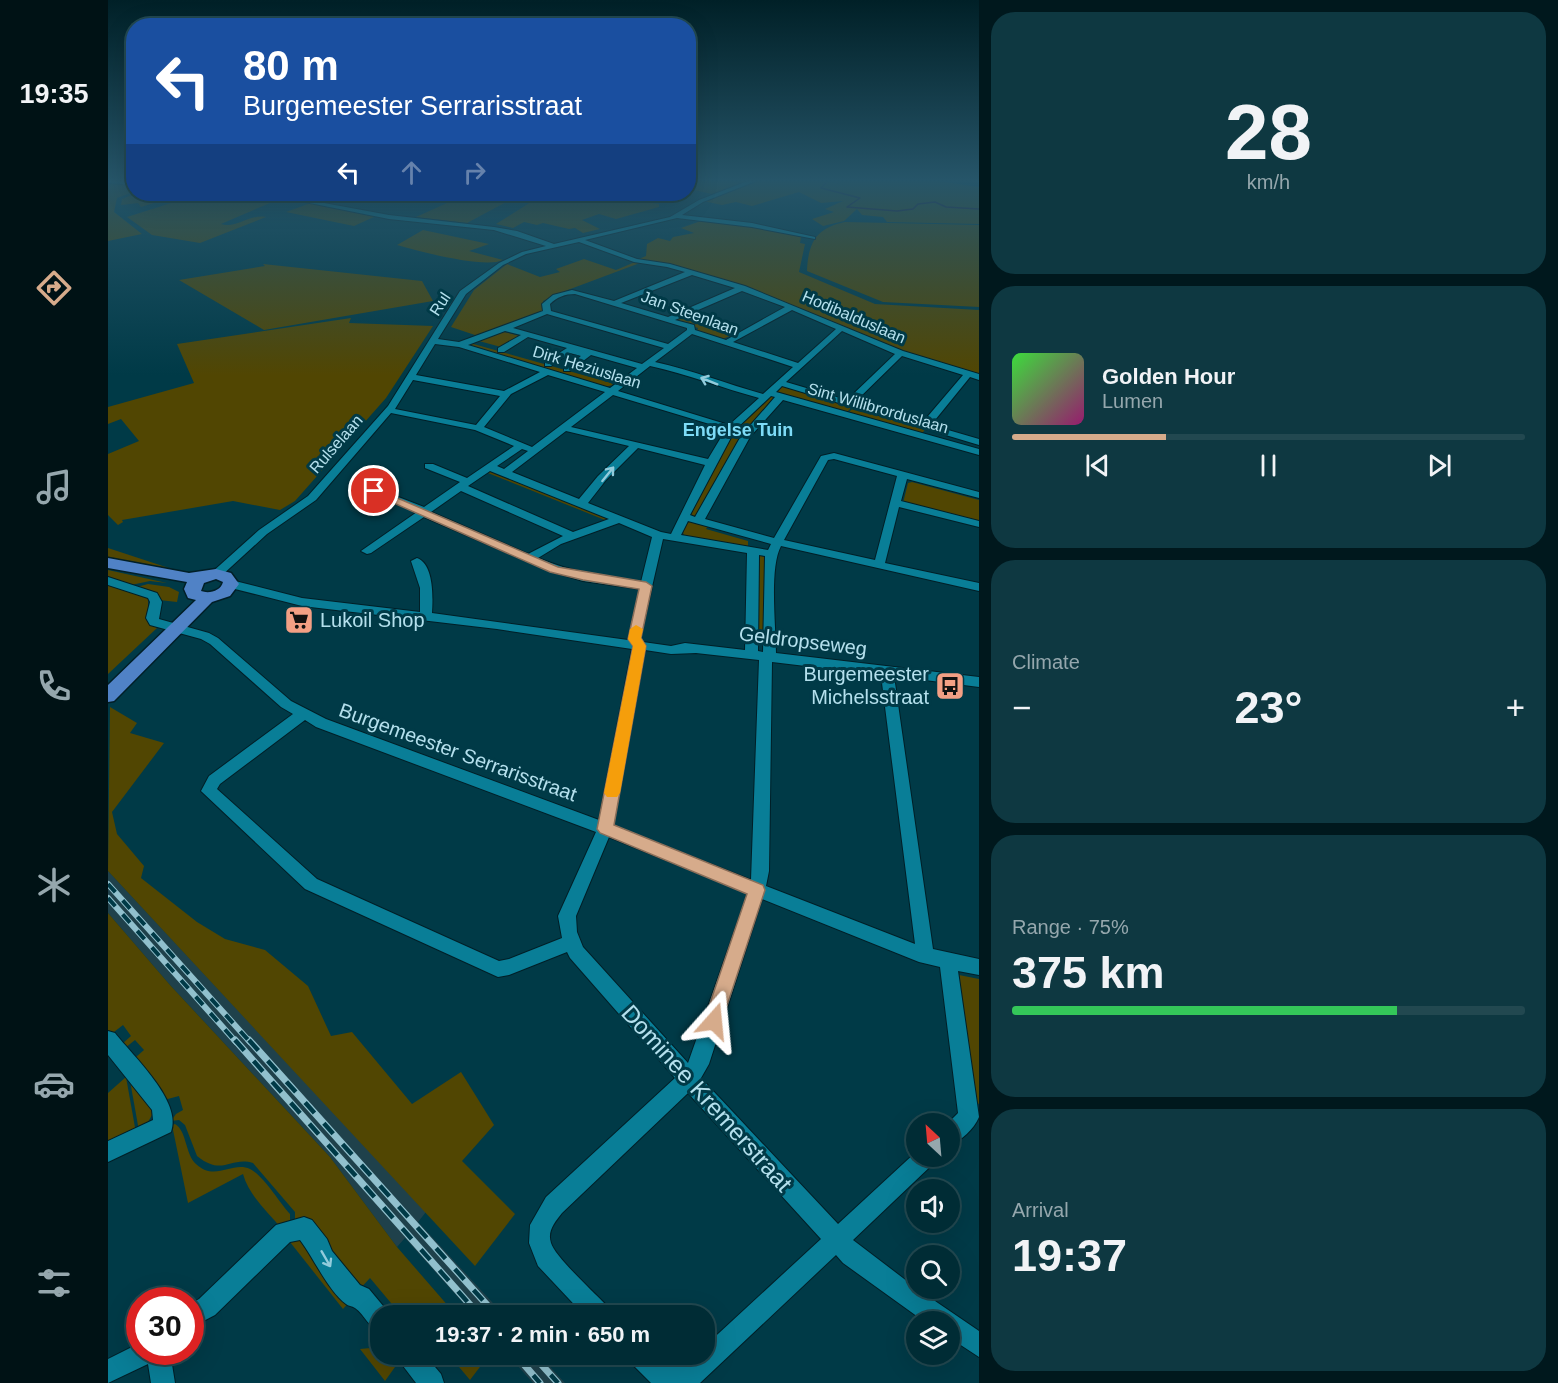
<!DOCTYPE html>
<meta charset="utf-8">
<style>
body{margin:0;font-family:Arial,sans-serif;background:#0e3841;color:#f1f3f6;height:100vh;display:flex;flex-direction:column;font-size:22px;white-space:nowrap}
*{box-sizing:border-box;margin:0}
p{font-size:20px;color:#95a7ad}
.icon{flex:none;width:33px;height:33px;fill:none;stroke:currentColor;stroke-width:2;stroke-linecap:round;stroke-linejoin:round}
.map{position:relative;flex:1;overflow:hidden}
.sheet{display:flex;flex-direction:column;gap:12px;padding:12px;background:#00181d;width:579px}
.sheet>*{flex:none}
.guide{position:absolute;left:18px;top:18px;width:570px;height:183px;border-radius:24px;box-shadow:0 6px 24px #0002,0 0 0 2px #224850;background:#1a4fa0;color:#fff;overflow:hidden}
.needle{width:39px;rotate:334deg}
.buttons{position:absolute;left:798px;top:1113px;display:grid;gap:12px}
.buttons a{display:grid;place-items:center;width:54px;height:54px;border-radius:50%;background:#002c35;box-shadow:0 6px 24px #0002,0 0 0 2px #224850;font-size:30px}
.speed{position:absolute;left:18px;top:1287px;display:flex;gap:12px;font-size:30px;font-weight:700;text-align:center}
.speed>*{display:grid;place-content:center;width:78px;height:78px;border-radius:50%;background:#002c35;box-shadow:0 6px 24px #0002,0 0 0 2px #224850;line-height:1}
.speed .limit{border:9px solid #d22;background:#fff;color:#111}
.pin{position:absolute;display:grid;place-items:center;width:51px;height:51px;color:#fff;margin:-26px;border:3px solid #fff;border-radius:50%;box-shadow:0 2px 6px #0007}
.me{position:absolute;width:66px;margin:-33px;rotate:18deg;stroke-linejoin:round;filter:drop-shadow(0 0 4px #0008)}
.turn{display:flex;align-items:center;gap:21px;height:126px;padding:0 18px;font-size:27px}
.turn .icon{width:78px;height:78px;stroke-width:2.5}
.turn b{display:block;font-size:42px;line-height:51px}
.lanes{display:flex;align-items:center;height:57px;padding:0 18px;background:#0003;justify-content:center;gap:30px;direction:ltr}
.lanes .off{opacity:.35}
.big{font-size:45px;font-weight:600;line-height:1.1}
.sheet .widget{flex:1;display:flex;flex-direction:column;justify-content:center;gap:9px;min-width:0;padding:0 21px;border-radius:24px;background:#0e3841}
.sheet .dial{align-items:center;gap:0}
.dial b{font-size:78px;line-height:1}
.song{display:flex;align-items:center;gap:18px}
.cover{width:72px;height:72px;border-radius:9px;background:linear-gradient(135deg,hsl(120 70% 55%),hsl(320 70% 35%))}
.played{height:6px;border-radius:3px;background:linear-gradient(90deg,#d6ab8b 30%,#224850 30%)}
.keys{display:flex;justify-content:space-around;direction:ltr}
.heat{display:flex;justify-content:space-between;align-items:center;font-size:33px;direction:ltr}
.charge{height:9px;border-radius:4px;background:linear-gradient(90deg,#34c759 75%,#224850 0)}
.trip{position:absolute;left:262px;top:1305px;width:345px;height:60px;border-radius:24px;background:#002c35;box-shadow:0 6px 24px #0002,0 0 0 2px #224850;font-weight:600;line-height:60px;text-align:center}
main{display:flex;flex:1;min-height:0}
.tabs{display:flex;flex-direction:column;width:108px;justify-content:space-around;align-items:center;background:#001215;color:#95a7ad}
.tabs .icon{width:42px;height:42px}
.tabs .on{color:#d6ab8b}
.tabs b{font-size:27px;color:#f1f3f6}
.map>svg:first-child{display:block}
.built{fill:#1f414b}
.green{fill:#514602}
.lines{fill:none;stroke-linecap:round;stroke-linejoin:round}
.stream{stroke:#300426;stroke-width:1.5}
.minor-casing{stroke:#011f27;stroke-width:2}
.major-casing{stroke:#011f27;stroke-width:3}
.minor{fill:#097e97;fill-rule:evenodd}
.major{fill:#5082c6;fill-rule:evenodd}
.rail-far1-casing{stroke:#91c0cd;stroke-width:6}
.rail-casing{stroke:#91c0cd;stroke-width:7}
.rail-far1{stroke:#003a47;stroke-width:4;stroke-dasharray:11;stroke-linecap:butt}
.rail{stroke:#003a47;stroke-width:4.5;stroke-dasharray:14;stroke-linecap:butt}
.oneway{stroke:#92ccdc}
.route{fill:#d6ab8b;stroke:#8b6f5a;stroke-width:1.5}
.slow{fill:#f59e0b}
.labels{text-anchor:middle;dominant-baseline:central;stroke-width:6;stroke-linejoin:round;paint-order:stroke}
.far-street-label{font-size:16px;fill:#b4e0ed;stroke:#003a47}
.far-neighbourhood-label{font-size:18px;font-weight:bold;fill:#7edcf7;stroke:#003a47}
.poi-label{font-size:20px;fill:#b4e0ed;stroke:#003a47;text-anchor:start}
.street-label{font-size:20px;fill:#b4e0ed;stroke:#003a47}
.near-street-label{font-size:24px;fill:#b4e0ed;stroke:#003a47}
</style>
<main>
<nav class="tabs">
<b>19:35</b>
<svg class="icon on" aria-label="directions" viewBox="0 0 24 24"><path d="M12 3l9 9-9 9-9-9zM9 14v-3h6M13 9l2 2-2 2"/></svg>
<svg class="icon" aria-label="music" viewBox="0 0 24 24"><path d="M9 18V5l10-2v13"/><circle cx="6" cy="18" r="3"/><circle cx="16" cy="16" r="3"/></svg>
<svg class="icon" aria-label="phone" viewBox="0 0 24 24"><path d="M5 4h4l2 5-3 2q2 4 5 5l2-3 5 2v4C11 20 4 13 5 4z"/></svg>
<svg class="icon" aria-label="climate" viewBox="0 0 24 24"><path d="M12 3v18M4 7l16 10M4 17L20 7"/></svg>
<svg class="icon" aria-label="car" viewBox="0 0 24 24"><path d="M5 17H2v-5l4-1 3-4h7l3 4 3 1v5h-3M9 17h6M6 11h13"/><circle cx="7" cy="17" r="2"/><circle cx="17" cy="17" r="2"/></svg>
<svg class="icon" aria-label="filters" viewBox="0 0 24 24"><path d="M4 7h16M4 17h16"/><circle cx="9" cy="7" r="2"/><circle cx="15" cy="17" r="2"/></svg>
</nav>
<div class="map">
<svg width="871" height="1383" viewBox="0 0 871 1383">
<rect width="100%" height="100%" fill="#003a47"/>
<!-- built -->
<g class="built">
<path d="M0 871 318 1212 310 1222 396 1315H366L297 1238 289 1247 222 1157 62 985 0 913Z"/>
<path d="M400 1355H431L457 1383H425Z"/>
</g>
<!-- green -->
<g class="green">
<path d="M581 181H642L604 194 581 189Z"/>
<path d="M647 181H720L736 185 723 181H830L871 187V224L779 222 775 217 754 215 749 209 736 221 715 226 704 219 726 212 717 209 735 201 713 203 691 192 644 206 628 202 614 205 595 201Z"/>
<path d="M0 182 25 183V192L9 198 6 212 34 234 0 241Z"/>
<path d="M26 194H74L33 207 30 203 13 205 14 199Z"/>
<path d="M82 194H154L176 197 113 224C128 229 141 214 158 217L92 243 44 235 19 217 79 198 95 200 100 198Z"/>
<path d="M359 194H413L359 223 308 217Z"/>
<path d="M423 194 449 196 456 194H536L550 196 538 202 551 204V207L508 219 491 214 474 220 492 229 475 233 467 228 461 229 435 223 429 225 416 222 405 228 388 224 423 202 409 198Z"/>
<path d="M203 203 268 216 246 226 178 212Z"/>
<path d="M593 221 640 225 693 237 692 243 697 244 691 272 767 304 871 310V376L792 351 620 283 531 259 538 256 539 244 550 238 562 241 565 237 586 233 573 228Z"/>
<path d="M737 222 871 225V307L775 302 699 271C700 243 708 228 737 222Z"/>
<path d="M315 230 381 244 361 251 395 260C377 269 310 251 289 245Z"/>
<path d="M476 259 508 270 527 262 532 263 457 291 435 301V313L370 336 343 327 366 290 399 264 432 277 452 272 448 269Z"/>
<path d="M155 264 314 281 325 301 156 330 71 280 157 266Z"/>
<path d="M573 317 626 334 615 339 589 331 590 328 584 326 585 324 568 320Z"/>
<path d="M243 318 241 323 325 326 278 398 187 501 172 510 125 501 14 520 15 522 10 525 0 515V454L31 441 13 419 0 424V407L86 383 69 344Z"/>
<path d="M396 332 412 336 393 347 371 341Z"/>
<path d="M362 343 503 383 505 385 497 387 360 345Z"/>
<path d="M672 387H679L744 407 738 413 667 393Z"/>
<path d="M662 396H668L640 428 588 517 582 516 606 463 624 432Z"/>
<path d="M746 407 818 428 813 435 739 414Z"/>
<path d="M384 471 501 518V519L497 520 380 473Z"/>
<path d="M804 482 871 500V522L795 503 800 483Z"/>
<path d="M583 521 601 525 598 529 640 541V547L576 536 575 532 578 524Z"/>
<path d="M0 548 79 574 0 559Z"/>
<path d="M649 555 657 557V645L647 644Z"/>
<path d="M0 570 59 583 42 581 23 585 0 577Z"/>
<path d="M0 584 40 598V622L49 628 0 674Z"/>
<path d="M40 584 61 587 71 592 69 602 51 600 43 591 29 587Z"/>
<path d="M2 707 29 723 22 733 56 743 4 812 9 834 36 866 33 878 89 922 117 939 157 950 200 986 223 1036 244 1032 304 1104 353 1072 386 1125 354 1161 407 1214 367 1266 0 871Z"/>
<path d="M0 913 62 985 222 1157 289 1247 348 1315H293L262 1278 249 1292 187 1221V1212L145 1163C122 1156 115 1177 89 1156L77 1125 71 1120 63 1121 68 1114 75 1110 71 1096 56 1100 26 1064 28 1057 36 1050 27 1040 17 1048 14 1044 23 1036 15 1025 6 1032H0Z"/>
<path d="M851 975 871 979V1104L864 1100Z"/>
<path d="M21 1075 48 1108 36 1129 31 1131Z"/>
<path d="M18 1077 28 1133 0 1146V1093Z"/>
<path d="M67 1124C79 1131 77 1154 88 1164 107 1182 124 1161 142 1169 155 1175 172 1203 182 1214V1221L174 1229C160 1212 141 1196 135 1174L80 1203 64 1125Z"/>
<path d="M191 1236 243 1300 235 1309 178 1237Z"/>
<path d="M273 1347V1354L282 1355 281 1358 287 1367 277 1381 252 1349Z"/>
<path d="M341 1355H381L362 1380Z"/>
</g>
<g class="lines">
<!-- stream -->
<path class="stream" d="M720 181 713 188 752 198 739 207 789 211 805 209 810 204 827 202 838 207 871 209"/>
<!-- minor casing -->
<g class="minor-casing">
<g id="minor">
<path d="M0 181H26V185L1 183Z"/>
<path d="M640 181H648L595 202 574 215 644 223 707 237V239L644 227 569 218 477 240 529 259 562 264 637 286 795 351 871 374V380L862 377 823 425 871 439V445L674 386 668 392 871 449V455L675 400 642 437 597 519 666 538 713 456 726 453 871 492V498L799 479 793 501 871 521V527L791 507 777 563 871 583V591L673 546C661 568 668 627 668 653L871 677V687L786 676 825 949 871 959V975L850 971 871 1117C866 1129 853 1141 842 1145V1124H839L850 1113 832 967 811 962 654 899 601 1064 593 1078 730 1224 808 1152V1156H829L826 1163 745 1240 808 1288 871 1331V1357L842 1338V1322H817L735 1263 728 1255 592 1383H543L522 1362 518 1354H547C563 1372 571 1369 588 1354H597V1346L713 1239 580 1093 454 1213C447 1222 439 1231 443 1243 447 1257 489 1295 501 1308L504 1316H477L430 1266 421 1243 422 1225 438 1197 567 1078 462 958 459 952 401 975 390 977 197 889 93 791 101 776 185 714 173 707 102 644 93 639 42 625 38 618 42 602 40 598 0 585V577L49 593 54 602 51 619 101 633 110 638 183 701 218 719 491 820 524 649 389 629 194 606 119 587 117 584 123 580 194 598 312 612V588L303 561 309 558C326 564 325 598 324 613L520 640 532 589 475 581 442 571 316 517 263 553 259 554 253 551 309 512 262 493V489H270L316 507 352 482 317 468V464H325L359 478 406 446 367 430 283 413 208 500 159 534 112 577 108 578 102 574 151 530 200 496 280 406 352 291 391 263 414 252 438 246 386 230 281 219 157 194H167L281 215 386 227 409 231 446 244 562 217 591 200ZM471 242 526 262 559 267 577 272 506 301 464 290 445 295 434 304 435 311 351 342 330 339 358 294 395 265 418 254ZM584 275 627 288 560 317 513 303ZM634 291 677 307 618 340 587 330 586 325 567 320ZM467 294 579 328V330L560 344 443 311 442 304C449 297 457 294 467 294ZM684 310 728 329 690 363 625 342ZM439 314 556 348 534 364 405 328ZM397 331 413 335 390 348V352H396L420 337 459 348 437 362V366H443L462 353 473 356 456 367V371H462L483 355 529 368 502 388 360 345ZM734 331 787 354 739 400 678 382ZM584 334 685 367 655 394C619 384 584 370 547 362ZM327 344 351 347 432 372 396 391 308 375ZM794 356 855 375 815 422 747 402ZM542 366C579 374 614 388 651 398L621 425 510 391ZM440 375 497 392 424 447 376 427 403 394ZM305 380 392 396 368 425 287 409ZM505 395 618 429 600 459 463 427ZM663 396 667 397 633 436 587 517 582 515 627 430ZM458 431 521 446 490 476 471 499 404 472ZM530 448 597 465 563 534 553 532 480 503 498 480ZM414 449 420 451 396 469 389 466ZM726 459 789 476 767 560 676 540 720 460ZM382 471 501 519 465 532 360 486ZM353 491 455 536 420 554 323 512ZM580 521 663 544 660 550 573 535ZM511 523 544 537 533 582C497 577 463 572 430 558L453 544ZM555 539 639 553 637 650 577 643 563 646 535 642 532 639ZM651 555 657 556 655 652 650 651ZM537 650 563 654 588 653 651 660 643 880 505 826ZM664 662 773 675 807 944 658 886 661 871ZM197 720 208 727 488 832 450 916 454 938 401 959 391 961 209 879 109 789 112 784ZM501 837 640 893 580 1063 475 947 469 932 468 916Z"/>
<path d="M0 1031 7 1033C25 1056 75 1102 63 1132L0 1162V1141L45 1120 44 1110 0 1055Z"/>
<path d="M196 1217 204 1220 219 1239 224 1251 252 1285 261 1289 281 1313 282 1316H273V1333C260 1327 257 1315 247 1308 244 1306 240 1306 238 1304 221 1292 205 1257 192 1240L182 1242 107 1315 82 1328V1304L91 1299 168 1225Z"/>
<path d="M32 1343V1352H62L67 1383H43L40 1364 0 1383V1359Z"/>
<path d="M288 1354H316L333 1374 336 1383H308L292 1362Z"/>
</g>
</g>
<!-- major casing -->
<g class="major-casing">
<path id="major" d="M0 558 81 573 108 569 123 573 131 584 122 596 104 602 6 701 0 702V685L88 600 80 598 76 589 79 582 0 568ZM108 579 115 582C113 591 101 594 93 591L96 583Z"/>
</g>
<!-- minor -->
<use href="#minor" class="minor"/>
<!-- major -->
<use href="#major" class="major"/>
<!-- rail-far1 casing -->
<g class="rail-far1-casing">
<g id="rail-far1">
<path d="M0 884 142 1042"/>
<path d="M0 898 128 1042"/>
</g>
</g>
<!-- rail casing -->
<g class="rail-casing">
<g id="rail">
<path d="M127 1040 372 1316"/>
<path d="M141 1040 389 1316"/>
<path d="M407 1354 432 1383"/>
<path d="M424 1354 450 1383"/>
</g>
</g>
<!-- rail-far1 -->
<use href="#rail-far1" class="rail-far1"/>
<!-- rail -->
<use href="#rail" class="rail"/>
</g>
<!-- one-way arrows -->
<defs><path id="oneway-shaft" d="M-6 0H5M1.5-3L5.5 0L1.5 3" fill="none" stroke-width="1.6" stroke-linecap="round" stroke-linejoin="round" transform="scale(1.5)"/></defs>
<g class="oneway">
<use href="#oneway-shaft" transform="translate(601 381) rotate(-158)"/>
<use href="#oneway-shaft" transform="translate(500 474) rotate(-51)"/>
<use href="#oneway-shaft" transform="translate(218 1259) rotate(60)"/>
</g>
<!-- sky -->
<linearGradient id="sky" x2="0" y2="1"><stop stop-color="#002027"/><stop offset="0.48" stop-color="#265569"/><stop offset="1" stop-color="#265569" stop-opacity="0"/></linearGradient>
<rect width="871" height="375" fill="url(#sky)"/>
<!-- route -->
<path class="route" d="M266 488 450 567 538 582 544 586 533 638 538 646 506 825 655 885 657 890 612 1027 606 1030 599 1027 596 1021 639 894 492 833 489 829 525 646 520 639 531 589 475 580 442 572 263 493V489Z"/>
<!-- slow -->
<path class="slow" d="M528 625 535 629 533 638 538 646 512 793 509 797H499L496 793 525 646 520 639 522 629Z"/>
<!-- icons -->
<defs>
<g id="supermarket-square" transform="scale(1.5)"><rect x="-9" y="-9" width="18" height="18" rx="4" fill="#f39f84" stroke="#003a47"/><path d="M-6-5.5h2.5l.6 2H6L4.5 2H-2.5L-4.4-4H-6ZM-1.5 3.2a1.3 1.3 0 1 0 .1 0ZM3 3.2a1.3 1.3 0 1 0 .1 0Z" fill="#111"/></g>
<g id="bus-square" transform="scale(1.5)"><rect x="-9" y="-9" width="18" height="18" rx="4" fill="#f39f84" stroke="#003a47"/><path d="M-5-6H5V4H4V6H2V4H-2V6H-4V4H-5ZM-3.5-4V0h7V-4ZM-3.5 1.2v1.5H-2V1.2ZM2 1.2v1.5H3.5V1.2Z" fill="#111"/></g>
</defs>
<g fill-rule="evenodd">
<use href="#supermarket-square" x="191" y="620"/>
<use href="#bus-square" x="842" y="686"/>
</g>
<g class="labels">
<!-- far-street labels -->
<g class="far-street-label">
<text transform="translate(332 304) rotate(-57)">Rul</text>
<text transform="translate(582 313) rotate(20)">Jan Steenlaan</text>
<text transform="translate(746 317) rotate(23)">Hodibalduslaan</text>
<text transform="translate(479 367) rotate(17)">Dirk Heziuslaan</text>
<text transform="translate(770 408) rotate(16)">Sint Willibrorduslaan</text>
<text transform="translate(228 444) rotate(-49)">Rulselaan</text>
</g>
<!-- far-neighbourhood labels -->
<g class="far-neighbourhood-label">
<text x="630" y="430">Engelse Tuin</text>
</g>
<!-- poi labels -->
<g class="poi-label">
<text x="212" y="620">Lukoil Shop</text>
<text x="821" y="674" text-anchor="end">Burgemeester<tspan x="821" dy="23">Michelsstraat</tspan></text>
</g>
<!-- street labels -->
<g class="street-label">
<text transform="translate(695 641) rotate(7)">Geldropseweg</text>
<text transform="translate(350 752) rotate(20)">Burgemeester Serrarisstraat</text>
</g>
<!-- near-street labels -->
<g class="near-street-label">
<text transform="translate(599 1098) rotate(48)">Dominee Kremerstraat</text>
</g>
</g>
</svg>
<div class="buttons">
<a><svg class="needle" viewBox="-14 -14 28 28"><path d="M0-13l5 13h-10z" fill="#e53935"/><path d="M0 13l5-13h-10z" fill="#95a7ad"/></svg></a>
<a><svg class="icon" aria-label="sound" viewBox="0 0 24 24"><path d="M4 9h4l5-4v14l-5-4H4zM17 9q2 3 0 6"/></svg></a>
<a><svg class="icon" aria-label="search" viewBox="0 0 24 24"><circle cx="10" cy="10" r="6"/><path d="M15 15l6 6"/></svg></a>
<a><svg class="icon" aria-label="layers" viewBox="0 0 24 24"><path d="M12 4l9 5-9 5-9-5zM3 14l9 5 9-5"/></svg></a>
</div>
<div class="speed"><div class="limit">30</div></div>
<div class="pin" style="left:266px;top:491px;background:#d93025"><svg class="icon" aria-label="arrive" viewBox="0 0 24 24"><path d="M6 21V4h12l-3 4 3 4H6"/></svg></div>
<svg class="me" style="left:606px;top:1021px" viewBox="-20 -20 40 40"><path d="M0-17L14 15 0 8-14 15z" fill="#d6ab8b" stroke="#fff" stroke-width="4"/></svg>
<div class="trip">19:37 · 2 min · 650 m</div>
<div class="guide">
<div class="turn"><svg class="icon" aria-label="left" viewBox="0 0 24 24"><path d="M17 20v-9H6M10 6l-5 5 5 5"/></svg><div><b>80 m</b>Burgemeester Serrarisstraat</div></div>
<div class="lanes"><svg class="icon" aria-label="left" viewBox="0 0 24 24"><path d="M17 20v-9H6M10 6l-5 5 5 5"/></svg><svg class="icon off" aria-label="ahead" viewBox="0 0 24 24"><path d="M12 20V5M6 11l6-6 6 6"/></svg><svg class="icon off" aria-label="right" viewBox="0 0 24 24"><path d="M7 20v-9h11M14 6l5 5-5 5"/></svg></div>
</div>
</div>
<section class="sheet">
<div class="widget dial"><b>28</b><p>km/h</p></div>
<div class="widget">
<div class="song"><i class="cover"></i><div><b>Golden Hour</b><p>Lumen</p></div></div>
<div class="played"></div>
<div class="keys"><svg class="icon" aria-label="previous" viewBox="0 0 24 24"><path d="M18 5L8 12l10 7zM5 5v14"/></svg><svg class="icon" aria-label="pause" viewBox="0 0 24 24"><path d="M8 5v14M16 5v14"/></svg><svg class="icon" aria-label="next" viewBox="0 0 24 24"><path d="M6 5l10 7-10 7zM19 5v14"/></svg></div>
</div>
<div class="widget"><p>Climate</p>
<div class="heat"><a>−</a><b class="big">23°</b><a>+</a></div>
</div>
<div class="widget"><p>Range · 75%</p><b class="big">375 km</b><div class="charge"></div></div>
<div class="widget"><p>Arrival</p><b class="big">19:37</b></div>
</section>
</main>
